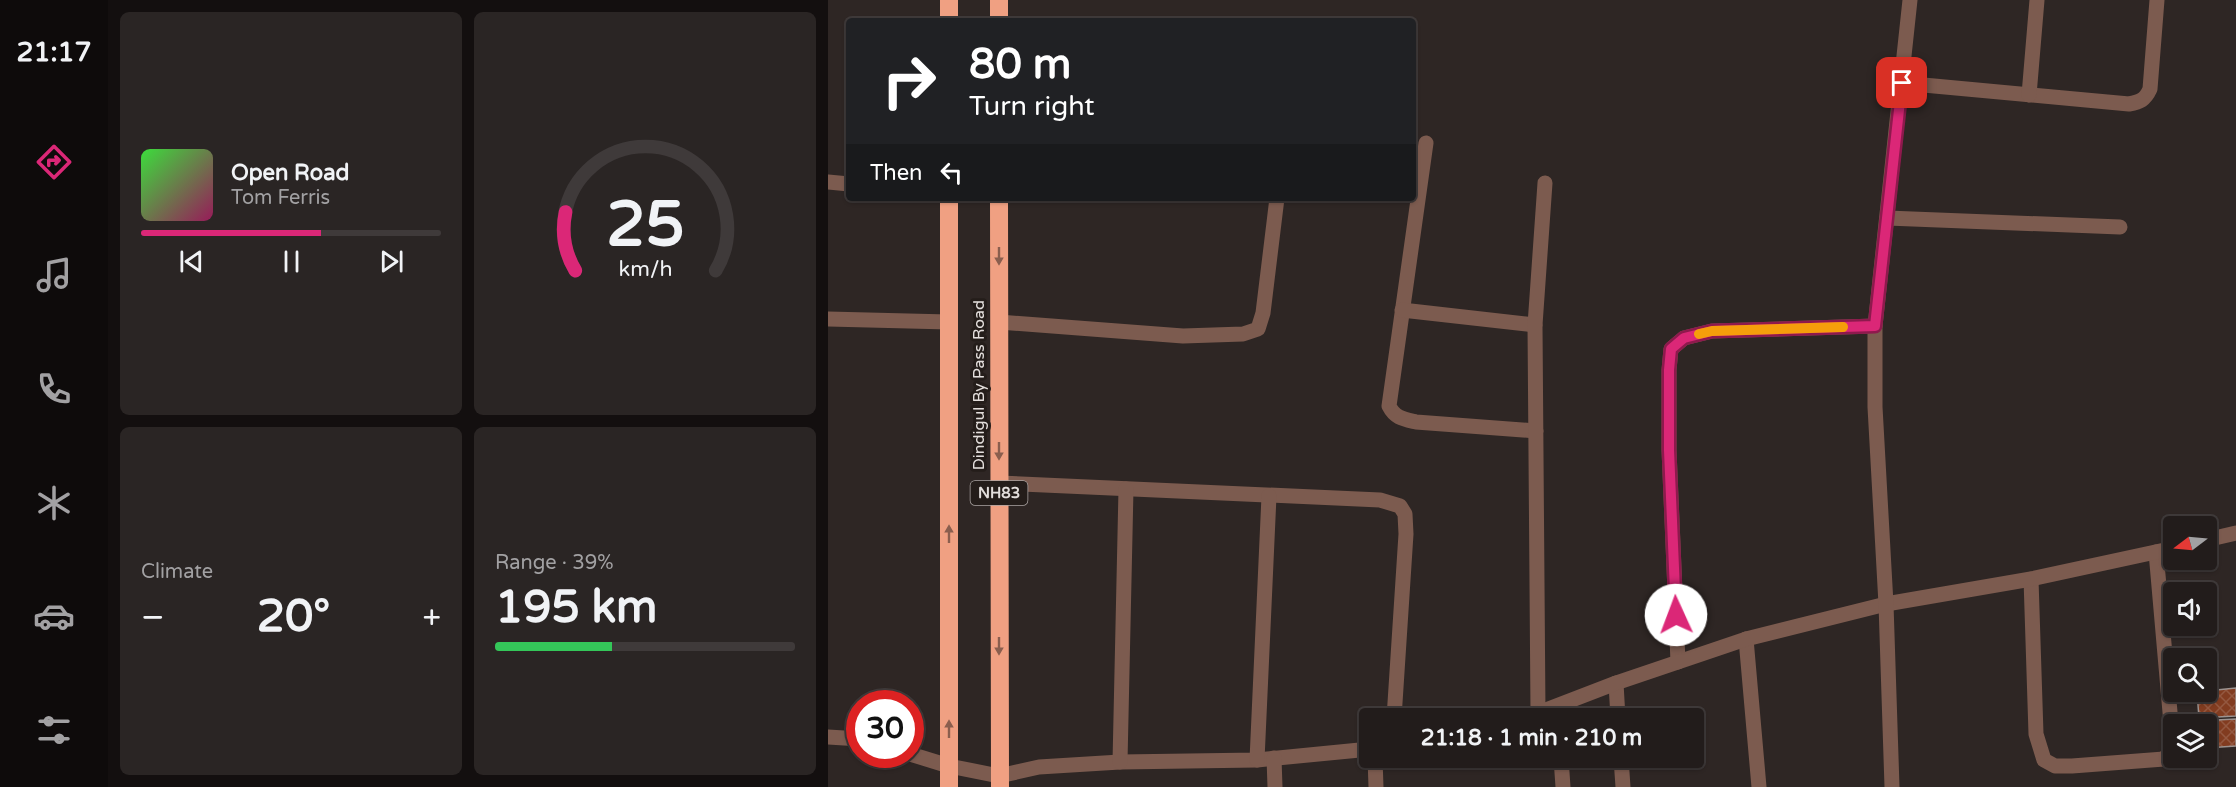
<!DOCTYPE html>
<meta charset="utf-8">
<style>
body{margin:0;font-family:"Varela Round",sans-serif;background:#2a2524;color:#f1f3f6;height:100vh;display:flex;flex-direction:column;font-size:22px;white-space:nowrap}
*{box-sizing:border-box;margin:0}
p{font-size:20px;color:#a2a1a3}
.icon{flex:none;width:33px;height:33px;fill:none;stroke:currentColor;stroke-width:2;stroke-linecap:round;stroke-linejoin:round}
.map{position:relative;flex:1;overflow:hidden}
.side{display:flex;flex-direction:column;gap:12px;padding:12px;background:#130f0f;width:720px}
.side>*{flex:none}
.guide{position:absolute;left:18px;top:18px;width:570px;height:183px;border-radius:6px;box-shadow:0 2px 4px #0004,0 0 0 2px #3f3a3a;background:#202124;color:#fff;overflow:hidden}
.needle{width:39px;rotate:254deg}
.tools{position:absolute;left:1335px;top:516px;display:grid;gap:12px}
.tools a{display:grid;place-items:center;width:54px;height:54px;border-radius:6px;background:#221c1b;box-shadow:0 2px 4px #0004,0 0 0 2px #3f3a3a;font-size:30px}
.speed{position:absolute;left:18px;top:690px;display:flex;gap:12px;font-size:30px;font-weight:700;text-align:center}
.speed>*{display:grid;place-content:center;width:78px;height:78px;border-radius:50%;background:#221c1b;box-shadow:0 2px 4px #0004,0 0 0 2px #3f3a3a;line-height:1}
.speed .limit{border:9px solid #d22;background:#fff;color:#111}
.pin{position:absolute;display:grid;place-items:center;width:51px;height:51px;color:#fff;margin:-26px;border-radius:12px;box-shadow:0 3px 9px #0006}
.me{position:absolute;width:66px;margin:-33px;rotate:358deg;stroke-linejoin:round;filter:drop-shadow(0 0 4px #0008)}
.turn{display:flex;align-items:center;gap:21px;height:126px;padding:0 24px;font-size:27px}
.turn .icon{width:78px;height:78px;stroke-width:2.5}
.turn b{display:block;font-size:42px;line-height:51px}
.then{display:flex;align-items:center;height:57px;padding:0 24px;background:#0003;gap:12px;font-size:22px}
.big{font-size:45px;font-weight:800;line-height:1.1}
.side .tile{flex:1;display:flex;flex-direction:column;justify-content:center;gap:9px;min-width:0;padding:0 21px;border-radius:9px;background:#2a2524}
.side .dial{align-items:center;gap:0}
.dial svg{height:156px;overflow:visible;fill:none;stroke:#3f3a3a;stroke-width:7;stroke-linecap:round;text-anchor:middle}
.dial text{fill:#f1f3f6;stroke:none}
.song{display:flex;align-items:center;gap:18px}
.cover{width:72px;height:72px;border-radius:9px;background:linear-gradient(135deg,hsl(120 70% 55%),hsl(330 70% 35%))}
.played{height:6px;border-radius:3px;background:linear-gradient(90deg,#db2777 60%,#3f3a3a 60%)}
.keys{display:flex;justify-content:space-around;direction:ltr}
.heat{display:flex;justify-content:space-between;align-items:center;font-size:33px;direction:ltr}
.charge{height:9px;border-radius:4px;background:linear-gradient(90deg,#34c759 39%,#3f3a3a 0)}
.side .tiles{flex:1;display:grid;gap:12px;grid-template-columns:repeat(2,1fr)}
.trip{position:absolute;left:531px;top:708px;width:345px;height:60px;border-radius:6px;background:#221c1b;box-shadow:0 2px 4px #0004,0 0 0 2px #3f3a3a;font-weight:800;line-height:60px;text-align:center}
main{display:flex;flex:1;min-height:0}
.dock{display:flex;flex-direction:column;width:108px;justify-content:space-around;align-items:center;background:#0e0b0b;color:#a2a1a3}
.dock .icon{width:42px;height:42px}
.dock .active{color:#db2777}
.dock b{font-size:27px;color:#f1f3f6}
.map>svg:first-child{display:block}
.building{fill:url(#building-cross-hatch);stroke:#9c928f;stroke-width:1.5}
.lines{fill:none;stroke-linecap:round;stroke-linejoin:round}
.minor{stroke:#7c5b4f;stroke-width:15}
.highway{stroke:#f0a082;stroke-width:18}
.oneway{fill:#8a5e4e}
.route-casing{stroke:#8e194d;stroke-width:15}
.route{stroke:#db2777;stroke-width:10}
.slow{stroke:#f59e0b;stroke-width:10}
.labels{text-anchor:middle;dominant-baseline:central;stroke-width:6;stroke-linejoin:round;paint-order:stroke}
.shield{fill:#241d1a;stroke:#aaa4a2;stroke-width:1.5}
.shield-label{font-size:15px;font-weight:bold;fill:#e3dedc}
.street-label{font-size:16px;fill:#e3dedc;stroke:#241d1a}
</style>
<main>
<nav class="dock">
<b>21:17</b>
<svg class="icon active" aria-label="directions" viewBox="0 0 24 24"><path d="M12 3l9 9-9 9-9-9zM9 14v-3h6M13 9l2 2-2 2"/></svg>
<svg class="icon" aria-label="music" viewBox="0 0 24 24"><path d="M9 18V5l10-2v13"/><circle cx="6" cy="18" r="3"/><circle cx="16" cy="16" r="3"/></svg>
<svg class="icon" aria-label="phone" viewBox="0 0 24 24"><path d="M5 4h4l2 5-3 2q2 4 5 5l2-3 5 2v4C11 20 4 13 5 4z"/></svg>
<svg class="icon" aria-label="climate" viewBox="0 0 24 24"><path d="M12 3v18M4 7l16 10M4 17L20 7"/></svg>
<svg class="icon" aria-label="car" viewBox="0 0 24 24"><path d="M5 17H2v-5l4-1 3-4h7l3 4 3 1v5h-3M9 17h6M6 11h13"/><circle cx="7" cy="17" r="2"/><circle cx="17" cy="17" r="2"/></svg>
<svg class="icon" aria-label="filters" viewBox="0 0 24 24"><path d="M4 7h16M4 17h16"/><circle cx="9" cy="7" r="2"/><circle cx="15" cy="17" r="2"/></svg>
</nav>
<section class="side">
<div class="tiles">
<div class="tile">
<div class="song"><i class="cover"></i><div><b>Open Road</b><p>Tom Ferris</p></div></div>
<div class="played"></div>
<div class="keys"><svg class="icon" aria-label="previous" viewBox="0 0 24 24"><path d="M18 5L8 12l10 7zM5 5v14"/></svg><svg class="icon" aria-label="pause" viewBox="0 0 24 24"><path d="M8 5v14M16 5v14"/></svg><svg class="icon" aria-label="next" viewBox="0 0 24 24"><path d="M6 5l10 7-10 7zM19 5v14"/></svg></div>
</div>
<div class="tile dial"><svg viewBox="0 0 100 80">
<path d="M14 69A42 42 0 1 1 86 69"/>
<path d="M14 69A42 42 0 0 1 9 39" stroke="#db2777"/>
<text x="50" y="56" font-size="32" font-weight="700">25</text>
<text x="50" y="72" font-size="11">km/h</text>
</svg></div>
<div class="tile"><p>Climate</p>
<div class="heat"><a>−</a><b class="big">20°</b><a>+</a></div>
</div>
<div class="tile"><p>Range · 39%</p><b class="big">195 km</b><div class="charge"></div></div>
</div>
</section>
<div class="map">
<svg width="1408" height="787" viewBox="0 0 1408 787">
<defs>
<pattern id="building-cross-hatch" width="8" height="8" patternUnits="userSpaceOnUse" patternTransform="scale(1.5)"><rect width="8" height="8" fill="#823c20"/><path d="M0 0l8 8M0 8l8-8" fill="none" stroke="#945840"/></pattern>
</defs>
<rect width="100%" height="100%" fill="#2e2624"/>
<!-- building -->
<g class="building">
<path d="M1408 688V716L1371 718 1369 692Z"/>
<path d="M1408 719V746L1378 748V724H1370L1369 721Z"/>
</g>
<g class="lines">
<!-- minor -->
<g class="minor">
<path d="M1074 83 1301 104C1312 102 1317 100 1322 89L1329 0"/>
<path d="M1201 95 1209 0"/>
<path d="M598 143 561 406C567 418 575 419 588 422L708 431"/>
<path d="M0 182 21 184"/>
<path d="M1059 218 1292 227"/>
<path d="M574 310 707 325"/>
<path d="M0 319 121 322"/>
<path d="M171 322 355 336 415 334 430 329 435 313 449 198"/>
<path d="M171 483 552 500 572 506 577 514 578 534 566 718"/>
<path d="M1378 540 1408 533"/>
<path d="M1203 579 1208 734 1216 760 1227 766H1244L1336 759 1343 750 1344 735 1328 552"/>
<path d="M918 639 931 787"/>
<path d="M850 662 841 450V370L843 349 856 338 884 331 1047 326"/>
<path d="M788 683 790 718"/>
<path d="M710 713 707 325 717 183"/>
<path d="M683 718 710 713 788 683 918 639 1058 604 1203 579 1346 548"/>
<path d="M0 737 32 739"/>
<path d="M82 754 121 766 171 776 211 767 292 762 429 760 542 749"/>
<path d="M446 758 447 787"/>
<path d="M547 758 548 787"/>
<path d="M733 758 735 787"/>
<path d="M793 758 795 787"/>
<path d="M429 760 441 496"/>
<path d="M292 762 298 489"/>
<path d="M1064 787 1058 604 1047 407V326L1082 0"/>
</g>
<!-- highway -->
<g class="highway">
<path d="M171 0V21"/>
<path d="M121 21V0"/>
<path d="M171 198 172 787"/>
<path d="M121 787V198"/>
</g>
</g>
<!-- one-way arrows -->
<defs><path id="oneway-solid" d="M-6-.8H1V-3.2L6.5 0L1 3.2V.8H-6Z" transform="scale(1.5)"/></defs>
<g class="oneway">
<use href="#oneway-solid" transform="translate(171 256) rotate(90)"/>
<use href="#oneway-solid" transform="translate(171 451) rotate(90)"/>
<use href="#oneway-solid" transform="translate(121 534) rotate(-90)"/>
<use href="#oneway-solid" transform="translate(171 646) rotate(90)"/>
<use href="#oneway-solid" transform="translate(121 729) rotate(-90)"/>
</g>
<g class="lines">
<!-- route casing -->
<g class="route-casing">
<path id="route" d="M848 615 841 450V370L843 349 856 338 884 331 1047 326 1074 83"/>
</g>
<!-- route -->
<use href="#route" class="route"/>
<!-- slow -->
<path class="slow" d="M871 334 884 331 1015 327"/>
</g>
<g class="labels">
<!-- shield labels -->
<rect class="shield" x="142.5" y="481" width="57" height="24" rx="4.5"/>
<g class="shield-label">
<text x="171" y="493">NH83</text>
</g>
<!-- street labels -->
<g class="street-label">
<text transform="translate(151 385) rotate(-90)">Dindigul By Pass Road</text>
</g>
</g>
</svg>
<div class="tools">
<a><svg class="needle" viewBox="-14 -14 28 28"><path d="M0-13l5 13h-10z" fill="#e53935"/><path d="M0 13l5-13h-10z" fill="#a2a1a3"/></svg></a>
<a><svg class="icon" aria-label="sound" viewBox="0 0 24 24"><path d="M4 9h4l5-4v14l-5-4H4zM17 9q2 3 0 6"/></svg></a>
<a><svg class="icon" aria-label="search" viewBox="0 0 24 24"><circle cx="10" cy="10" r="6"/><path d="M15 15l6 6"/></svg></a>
<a><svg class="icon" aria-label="layers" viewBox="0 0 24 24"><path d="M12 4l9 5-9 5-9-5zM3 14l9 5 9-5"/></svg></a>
</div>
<div class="speed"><div class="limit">30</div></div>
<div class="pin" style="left:1074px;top:83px;background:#d93025"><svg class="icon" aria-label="arrive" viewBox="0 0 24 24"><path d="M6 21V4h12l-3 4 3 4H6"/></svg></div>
<svg class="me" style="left:848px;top:615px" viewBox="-20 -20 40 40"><circle r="19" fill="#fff"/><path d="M0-13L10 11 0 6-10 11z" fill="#db2777"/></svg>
<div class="trip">21:18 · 1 min · 210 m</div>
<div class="guide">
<div class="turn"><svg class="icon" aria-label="right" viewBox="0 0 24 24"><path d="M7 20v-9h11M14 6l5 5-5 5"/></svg><div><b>80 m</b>Turn right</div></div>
<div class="then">Then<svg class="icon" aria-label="left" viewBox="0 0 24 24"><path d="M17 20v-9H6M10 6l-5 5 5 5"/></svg></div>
</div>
</div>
</main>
